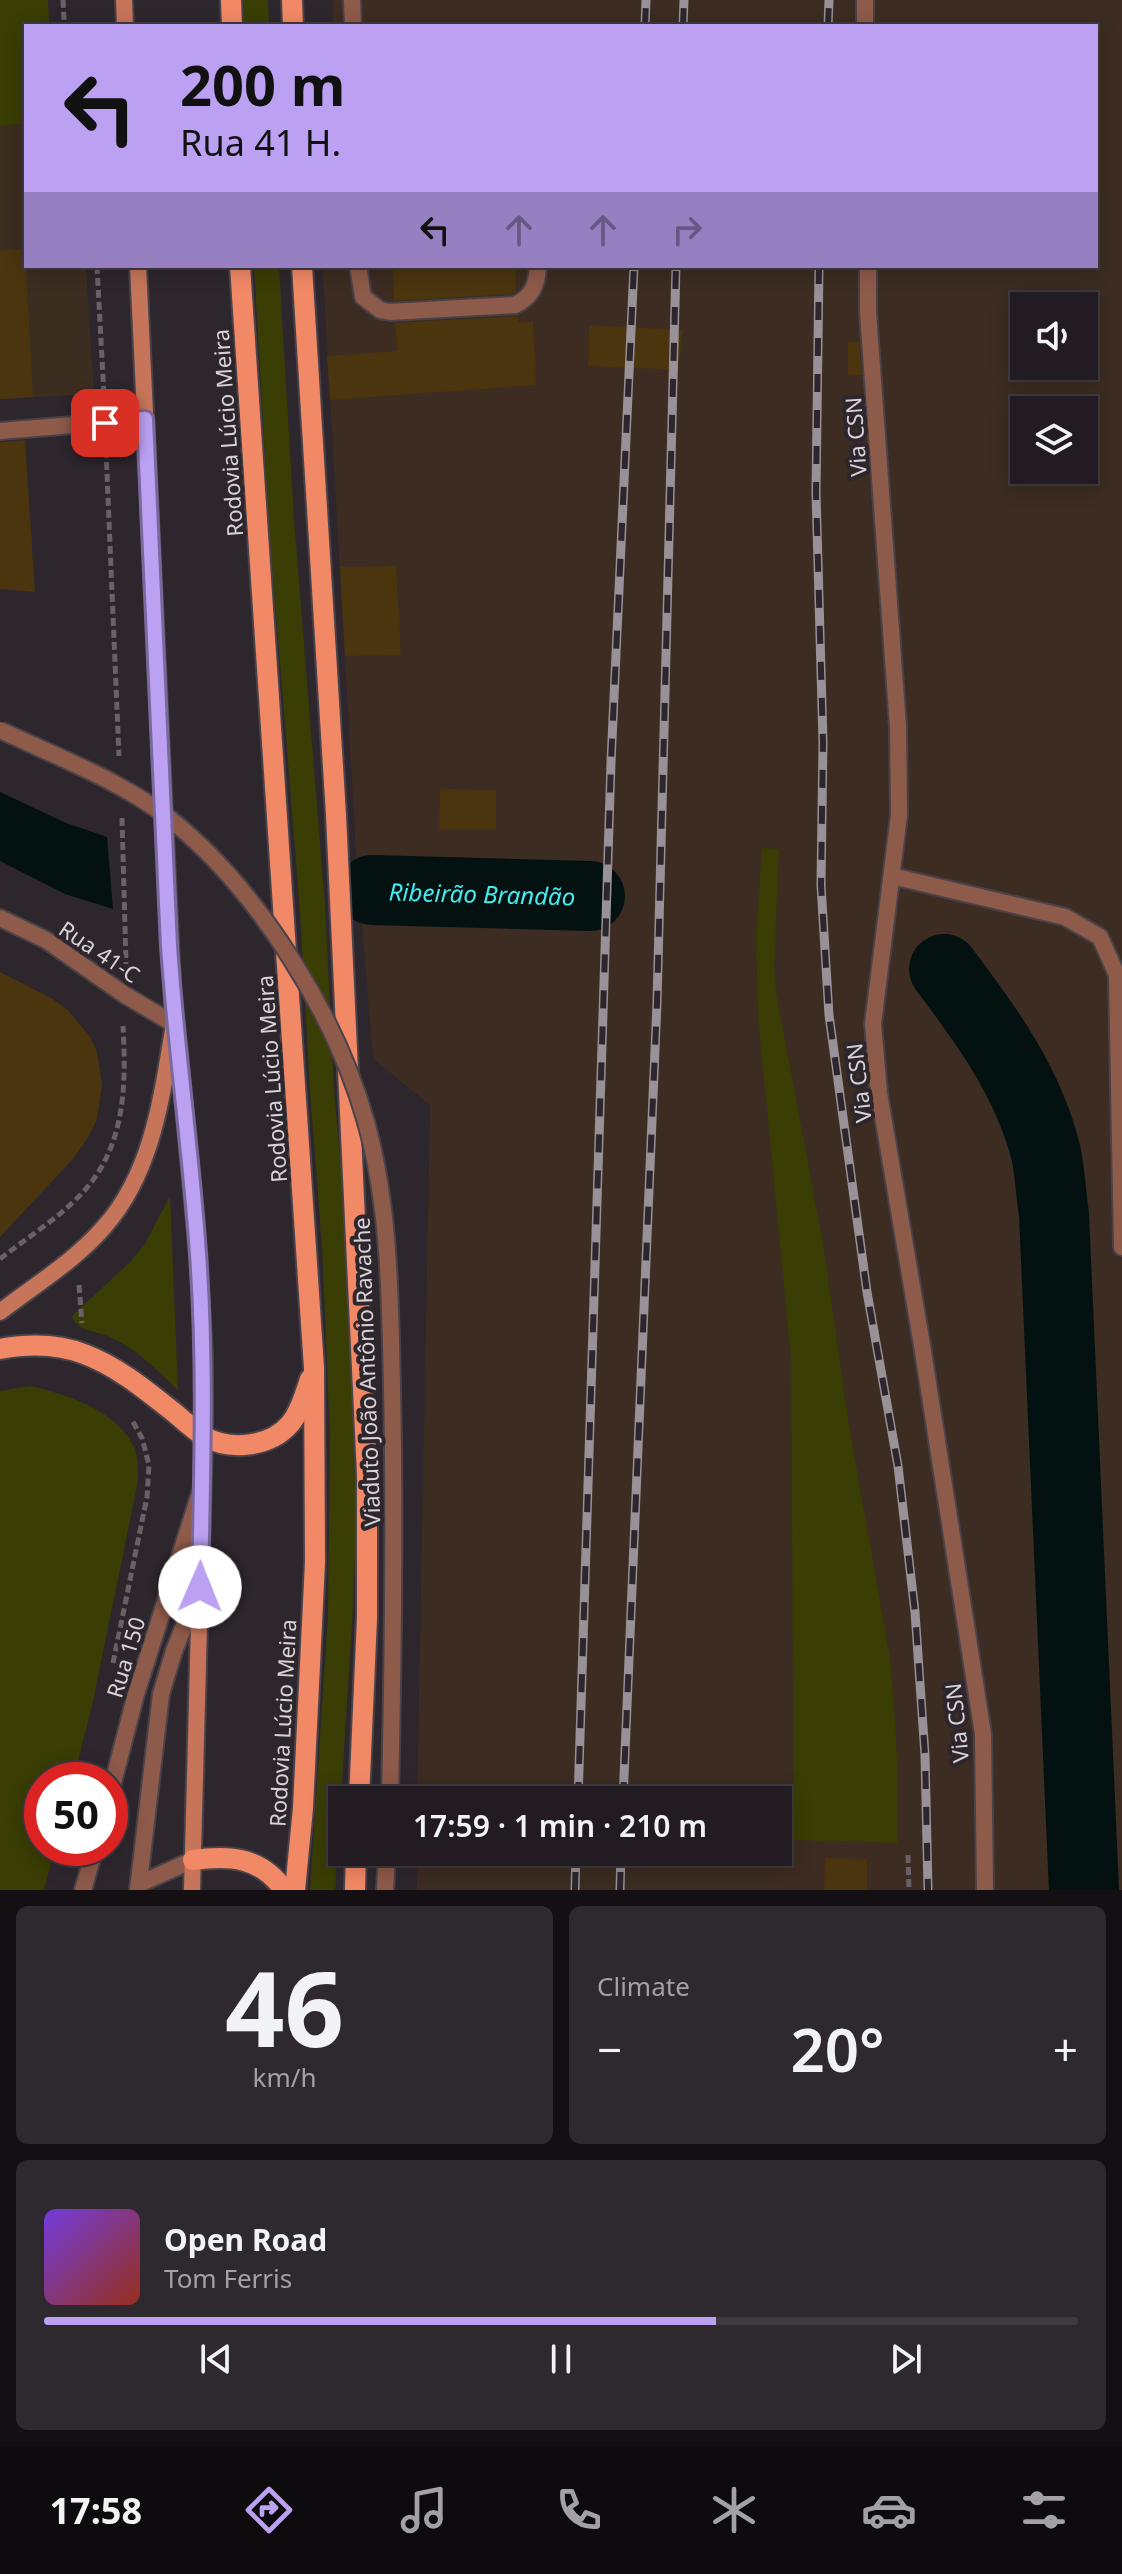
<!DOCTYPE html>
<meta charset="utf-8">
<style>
body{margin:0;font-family:"Noto Sans",sans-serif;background:#2e292f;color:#f1f3f6;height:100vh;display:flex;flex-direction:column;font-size:30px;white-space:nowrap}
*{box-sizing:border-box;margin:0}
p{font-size:26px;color:#a2a1a5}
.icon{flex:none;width:44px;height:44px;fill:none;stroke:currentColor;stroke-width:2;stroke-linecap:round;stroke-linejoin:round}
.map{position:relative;height:1890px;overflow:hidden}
.drawer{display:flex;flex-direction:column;gap:16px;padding:16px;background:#130f13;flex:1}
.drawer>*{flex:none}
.banner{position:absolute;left:24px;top:24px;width:1074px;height:244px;border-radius:0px;box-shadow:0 4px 20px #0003,0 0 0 2px #3f3a40;background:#bca0f2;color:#111;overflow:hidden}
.buttons{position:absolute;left:1010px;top:292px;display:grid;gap:16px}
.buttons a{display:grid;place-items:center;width:88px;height:88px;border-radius:0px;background:#221c22;box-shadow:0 4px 20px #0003,0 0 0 2px #3f3a40;font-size:40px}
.speed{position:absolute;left:24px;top:1762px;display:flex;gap:16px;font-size:40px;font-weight:700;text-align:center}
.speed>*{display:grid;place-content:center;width:104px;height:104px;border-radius:50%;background:#221c22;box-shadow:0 4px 20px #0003,0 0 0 2px #3f3a40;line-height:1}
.speed .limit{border:12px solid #d22;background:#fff;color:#111}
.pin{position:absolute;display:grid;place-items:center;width:68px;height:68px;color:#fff;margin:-34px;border-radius:16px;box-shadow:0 4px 12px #0006}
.me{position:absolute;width:88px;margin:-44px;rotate:1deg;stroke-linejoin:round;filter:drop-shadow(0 0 6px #0008)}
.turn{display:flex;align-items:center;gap:28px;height:168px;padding:0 24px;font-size:36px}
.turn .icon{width:104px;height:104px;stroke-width:2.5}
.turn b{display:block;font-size:56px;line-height:68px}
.lanes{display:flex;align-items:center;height:76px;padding:0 24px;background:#0003;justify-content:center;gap:40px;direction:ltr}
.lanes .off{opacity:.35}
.big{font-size:60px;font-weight:600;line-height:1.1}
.drawer .tile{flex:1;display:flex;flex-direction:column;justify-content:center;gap:12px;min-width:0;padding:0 28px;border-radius:12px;background:#2e292f}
.drawer .dial{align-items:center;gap:0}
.dial b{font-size:104px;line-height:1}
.song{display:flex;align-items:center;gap:24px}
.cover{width:96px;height:96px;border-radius:12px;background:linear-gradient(135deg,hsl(260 70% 55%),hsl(10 70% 35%))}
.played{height:8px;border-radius:4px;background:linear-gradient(90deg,#bca0f2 65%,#3f3a40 65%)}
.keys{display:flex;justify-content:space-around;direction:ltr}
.heat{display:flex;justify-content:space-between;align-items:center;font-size:44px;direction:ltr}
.drawer .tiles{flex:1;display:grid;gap:16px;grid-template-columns:1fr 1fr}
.tile:last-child{grid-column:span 2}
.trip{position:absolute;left:328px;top:1786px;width:464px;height:80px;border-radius:0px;background:#221c22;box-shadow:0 4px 20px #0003,0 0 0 2px #3f3a40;font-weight:600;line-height:80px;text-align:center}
.menu{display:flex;height:128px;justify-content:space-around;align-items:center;background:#0e0b0e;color:#a2a1a5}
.menu .icon{width:56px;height:56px}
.menu .current{color:#bca0f2}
.menu b{font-size:36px;color:#f1f3f6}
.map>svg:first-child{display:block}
.industrial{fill:#3c2c21;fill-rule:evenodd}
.education{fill:#3c2d21}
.green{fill:#3a3d04}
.water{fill:#041111}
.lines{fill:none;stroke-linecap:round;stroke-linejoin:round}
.river{stroke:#041111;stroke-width:70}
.building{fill:#4a350e}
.service-casing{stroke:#494248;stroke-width:20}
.minor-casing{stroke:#494248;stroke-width:20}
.tertiary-casing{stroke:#494248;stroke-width:20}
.secondary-casing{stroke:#494248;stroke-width:20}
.primary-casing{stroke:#494248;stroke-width:24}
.path{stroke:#686167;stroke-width:5;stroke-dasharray:8 4;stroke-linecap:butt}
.service{stroke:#8e5a4a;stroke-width:16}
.minor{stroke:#8e5a4a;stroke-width:16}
.tertiary{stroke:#8e5a4a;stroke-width:16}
.secondary{stroke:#c6755a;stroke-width:16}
.primary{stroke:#f28966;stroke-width:20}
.rail-casing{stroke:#989197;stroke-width:9}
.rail{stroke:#2e262d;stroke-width:6;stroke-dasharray:18;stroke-linecap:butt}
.tertiary-bridge-casing{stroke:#494248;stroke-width:20;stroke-linecap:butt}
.tertiary-bridge{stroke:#8e5a4a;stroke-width:16}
.route-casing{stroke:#7a689d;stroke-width:20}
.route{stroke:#bca0f2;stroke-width:14}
.labels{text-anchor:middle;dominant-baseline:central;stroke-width:8;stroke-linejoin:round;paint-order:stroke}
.street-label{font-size:22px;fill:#d9d3d8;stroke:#2e262d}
.water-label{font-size:24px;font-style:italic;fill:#45ebee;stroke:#2e262d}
</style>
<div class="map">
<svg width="1122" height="1890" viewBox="0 0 1122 1890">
<rect width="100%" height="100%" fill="#2e262d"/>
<!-- industrial -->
<path class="industrial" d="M332 0H1122V1890H417V1852H778V1800H417L430 1105 373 1059 356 853 323 276 324 266H1096V26H333ZM1024 306H1084V366H1024ZM1024 410H1084V470H1024Z"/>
<!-- education -->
<path class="education" d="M0 0H48L49 26H26V266H86L94 394 0 399Z"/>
<!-- green -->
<g class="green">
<path d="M0 0H48L49 26H26V123L0 126Z"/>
<path d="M243 0H268L269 26H244Z"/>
<path d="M254 266H279L294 519 325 905 334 1089 347 1238 354 1432 356 1530 353 1609 335 1890H310L328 1614 330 1436 322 1246 310 1092 300 912 269 526Z"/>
<path d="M762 848 779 849 774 966 776 992 823 1244 849 1425 891 1664 897 1757V1843L794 1840 791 1358 758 1016 756 935Z"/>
<path d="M170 1196 178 1390C157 1370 136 1348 108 1336 95 1331 77 1331 72 1316L129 1263 145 1244Z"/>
<path d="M30 1386C65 1394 113 1409 132 1443 139 1455 138 1468 138 1481L92 1706 73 1780H42V1848H55L44 1890H0V1391Z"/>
</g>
<!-- water -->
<path class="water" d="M0 792 66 823 107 837 113 909 65 894 0 861Z"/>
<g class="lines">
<!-- river -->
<g class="river">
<path id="s1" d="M372 890 590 896"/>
<path d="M944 969C987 1026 1028 1082 1046 1153 1050 1173 1051 1194 1054 1215L1084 1890"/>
</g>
</g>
<!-- building -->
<g class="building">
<path d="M25 249 33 397 0 399V250Z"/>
<path d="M393 266H515L516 292 512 294 394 301Z"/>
<path d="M518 316V322L533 321 536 385 330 400 327 356 397 351 395 323Z"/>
<path d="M589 325 683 330 678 370 588 366Z"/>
<path d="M848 342H859L862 375 848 376Z"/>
<path d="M25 440 35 592 0 589V442Z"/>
<path d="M396 566 401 655 345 656 340 567Z"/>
<path d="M440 789 496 790V830H439Z"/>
<path d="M0 972 51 998 68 1010 90 1037 97 1052 102 1085 97 1119 87 1139 73 1159 0 1237Z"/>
<path d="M825 1858 867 1859V1890H824Z"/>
</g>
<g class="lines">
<!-- service casing -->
<g class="service-casing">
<g id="service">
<path d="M892 876 1065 917 1100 937 1117 975 1122 1247"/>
<path d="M139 1884 193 1860"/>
<path d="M138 1890 161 1694 174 1651 199 1588"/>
</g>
</g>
<!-- minor casing -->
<g class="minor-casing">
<g id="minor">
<path d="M352 0 353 26"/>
<path d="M358 266 363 297 380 310 390 312 515 305C532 297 537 285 538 266"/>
<path d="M0 431 145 419"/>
<path d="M0 918 46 940 125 995 174 1024"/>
<path d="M110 1794 136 1694 200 1493"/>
<path d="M83 1890 95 1848"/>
</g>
</g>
<!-- tertiary casing -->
<g class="tertiary-casing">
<g id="tertiary">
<path d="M865 0V26"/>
<path d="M868 266V312L898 727 899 815 873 1024 879 1093 922 1345 983 1734 985 1890"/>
<path d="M385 1890 387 1852"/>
</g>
</g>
<!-- secondary casing -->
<g class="secondary-casing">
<g id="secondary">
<path d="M124 0 125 26"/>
<path d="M178 1044 198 1253 204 1357V1436L192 1890"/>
<path d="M0 1312C35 1285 76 1260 105 1226 154 1170 162 1093 174 1024L138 266"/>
</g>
</g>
<!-- primary casing -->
<g class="primary-casing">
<g id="primary">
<path d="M231 0 232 26"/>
<path d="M292 0 293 26"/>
<path d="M240 266 314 1368 315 1562 303 1808 295 1890"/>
<path d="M302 266 336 815 367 1475V1618L359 1800"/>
<path d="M0 1349C27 1344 58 1344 84 1354 119 1367 148 1392 176 1414 185 1422 195 1431 205 1437 231 1451 270 1447 290 1424 300 1412 305 1394 310 1379"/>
<path d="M193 1860C230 1855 261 1857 284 1890"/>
<path d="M355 1890 356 1852"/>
</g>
</g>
<!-- path -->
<g class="path">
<path d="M63 0 64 20 69 26"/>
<path d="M97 266 104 396"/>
<path d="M106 450 119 756"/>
<path d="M122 818 126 964"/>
<path d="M0 1259C30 1235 66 1214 90 1184 126 1138 126 1081 123 1026"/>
<path d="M79 1285 82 1323"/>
<path d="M113 1663 147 1497 149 1465 142 1438 132 1420"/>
<path d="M908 1855 909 1890"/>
</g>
<!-- service -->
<use href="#service" class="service"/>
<!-- minor -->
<use href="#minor" class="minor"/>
<!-- tertiary -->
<use href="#tertiary" class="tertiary"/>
<!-- secondary -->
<use href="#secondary" class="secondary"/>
<!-- primary -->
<use href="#primary" class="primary"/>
<!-- rail casing -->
<g class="rail-casing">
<g id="rail">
<path d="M645 26 646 0"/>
<path d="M683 26 684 0"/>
<path d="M828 26 829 0"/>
<path d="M819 266 816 492 823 742 821 885 829 1015 867 1292 898 1466 915 1612 925 1755 928 1890"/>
<path d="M578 1800 611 762 634 266"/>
<path d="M623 1800 657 1003 676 266"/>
<path d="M575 1890 576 1852"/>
<path d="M620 1890 621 1852"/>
</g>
</g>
<!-- rail -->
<use href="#rail" class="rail"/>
<!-- tertiary-bridge casing -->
<g class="tertiary-bridge-casing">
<path id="tertiary-bridge" d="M0 730C57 757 120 780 170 819 258 889 336 1015 366 1122 390 1207 390 1299 392 1387 395 1523 393 1660 390 1796"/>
</g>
<!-- tertiary-bridge -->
<use href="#tertiary-bridge" class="tertiary-bridge"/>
</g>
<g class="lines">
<!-- route casing -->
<g class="route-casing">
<path id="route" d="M105 423 145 419 169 946C176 1049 191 1151 198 1254 206 1365 202 1476 200 1587"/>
</g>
<!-- route -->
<use href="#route" class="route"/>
</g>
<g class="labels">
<!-- street labels -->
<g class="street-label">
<text transform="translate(227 433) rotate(-94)">Rodovia Lúcio Meira</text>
<text transform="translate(855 437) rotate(-94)">Via CSN</text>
<text transform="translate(100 951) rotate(34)">Rua 41-C</text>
<text transform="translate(271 1079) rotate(-94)">Rodovia Lúcio Meira</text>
<text transform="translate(858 1083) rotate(-97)">Via CSN</text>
<text transform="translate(366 1372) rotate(-92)">Viaduto João Antônio Ravache</text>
<text transform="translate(125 1657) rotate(-73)">Rua 150</text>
<text transform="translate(282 1723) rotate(-87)">Rodovia Lúcio Meira</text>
<text transform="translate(956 1723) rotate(-96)">Via CSN</text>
</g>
<!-- water labels -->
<g class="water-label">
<text stroke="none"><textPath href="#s1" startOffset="110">Ribeirão Brandão</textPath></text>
</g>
</g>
</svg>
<div class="buttons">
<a><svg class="icon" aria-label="sound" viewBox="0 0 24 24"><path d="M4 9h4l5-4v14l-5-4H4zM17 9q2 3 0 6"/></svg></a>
<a><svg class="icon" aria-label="layers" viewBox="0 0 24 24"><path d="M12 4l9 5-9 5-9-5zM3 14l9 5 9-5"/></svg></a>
</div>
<div class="speed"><div class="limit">50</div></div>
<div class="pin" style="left:105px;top:423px;background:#d93025"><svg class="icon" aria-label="arrive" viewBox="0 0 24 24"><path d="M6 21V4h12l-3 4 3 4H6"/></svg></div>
<svg class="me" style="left:200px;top:1587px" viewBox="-20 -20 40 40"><circle r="19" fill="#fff"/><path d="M0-13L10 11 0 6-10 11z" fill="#bca0f2"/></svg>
<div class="trip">17:59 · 1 min · 210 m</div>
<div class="banner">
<div class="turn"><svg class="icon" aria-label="left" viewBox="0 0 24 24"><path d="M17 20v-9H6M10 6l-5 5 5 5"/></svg><div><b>200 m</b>Rua 41 H.</div></div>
<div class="lanes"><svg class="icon" aria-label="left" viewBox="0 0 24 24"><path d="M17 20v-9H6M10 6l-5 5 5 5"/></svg><svg class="icon off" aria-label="ahead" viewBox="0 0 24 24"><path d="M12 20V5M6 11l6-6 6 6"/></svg><svg class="icon off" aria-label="ahead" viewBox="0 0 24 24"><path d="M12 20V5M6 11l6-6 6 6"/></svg><svg class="icon off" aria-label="right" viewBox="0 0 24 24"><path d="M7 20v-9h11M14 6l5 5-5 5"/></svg></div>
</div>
</div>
<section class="drawer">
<div class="tiles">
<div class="tile dial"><b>46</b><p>km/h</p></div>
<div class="tile"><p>Climate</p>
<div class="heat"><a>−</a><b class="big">20°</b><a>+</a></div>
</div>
<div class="tile">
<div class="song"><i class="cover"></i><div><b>Open Road</b><p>Tom Ferris</p></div></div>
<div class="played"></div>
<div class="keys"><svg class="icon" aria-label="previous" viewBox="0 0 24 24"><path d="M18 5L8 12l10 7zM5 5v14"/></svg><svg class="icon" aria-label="pause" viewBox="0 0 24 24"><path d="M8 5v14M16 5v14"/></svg><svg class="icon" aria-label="next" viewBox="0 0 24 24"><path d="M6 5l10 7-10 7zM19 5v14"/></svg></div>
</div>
</div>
</section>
<nav class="menu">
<b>17:58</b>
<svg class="icon current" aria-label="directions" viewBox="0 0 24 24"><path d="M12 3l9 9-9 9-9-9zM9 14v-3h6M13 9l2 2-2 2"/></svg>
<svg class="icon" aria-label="music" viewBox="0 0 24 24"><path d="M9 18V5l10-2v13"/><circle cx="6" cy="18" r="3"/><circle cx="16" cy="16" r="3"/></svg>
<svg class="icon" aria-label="phone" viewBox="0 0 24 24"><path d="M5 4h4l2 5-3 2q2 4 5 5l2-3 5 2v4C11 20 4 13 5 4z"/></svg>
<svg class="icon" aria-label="climate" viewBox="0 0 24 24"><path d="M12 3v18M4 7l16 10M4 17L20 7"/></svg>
<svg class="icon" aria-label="car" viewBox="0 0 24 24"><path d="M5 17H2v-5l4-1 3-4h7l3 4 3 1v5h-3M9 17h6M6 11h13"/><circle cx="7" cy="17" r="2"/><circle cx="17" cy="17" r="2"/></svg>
<svg class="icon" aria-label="filters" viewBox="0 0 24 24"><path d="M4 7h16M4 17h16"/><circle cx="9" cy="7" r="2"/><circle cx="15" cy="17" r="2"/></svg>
</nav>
